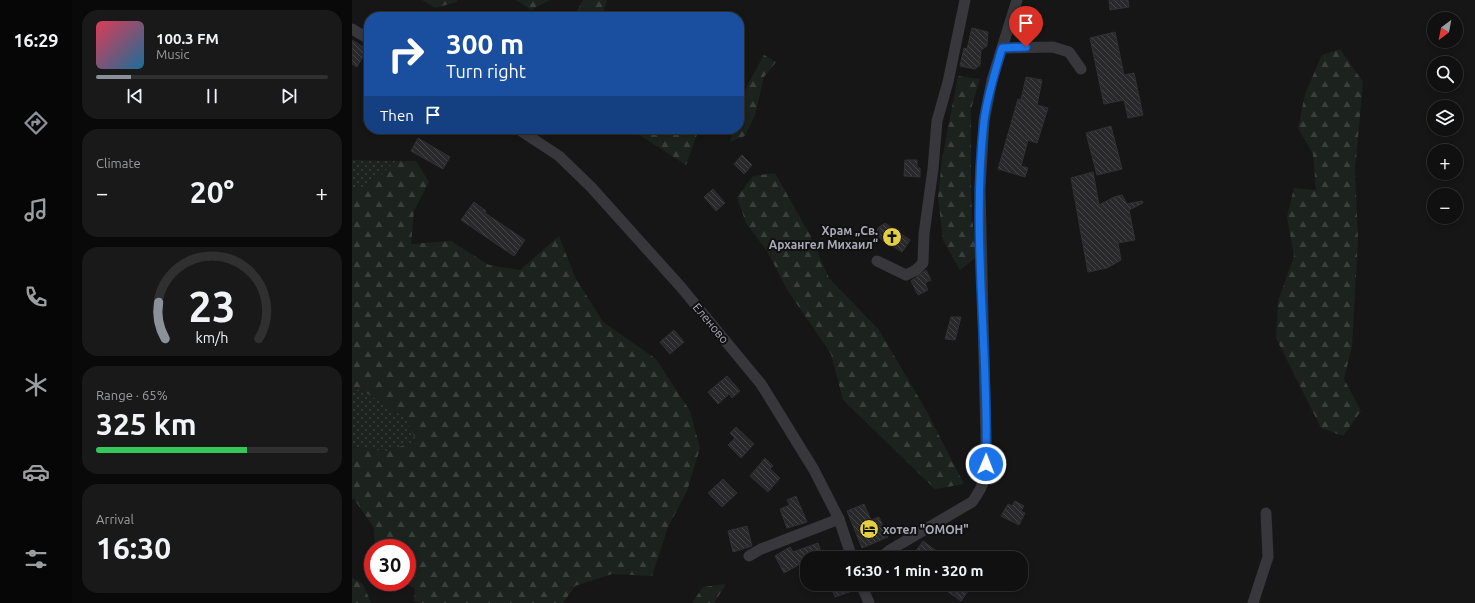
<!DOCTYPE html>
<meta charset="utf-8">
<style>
body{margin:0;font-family:Ubuntu,sans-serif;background:#19191a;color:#f1f3f6;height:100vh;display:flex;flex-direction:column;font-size:15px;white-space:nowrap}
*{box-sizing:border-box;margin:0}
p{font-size:13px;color:#9c9d9f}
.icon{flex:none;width:22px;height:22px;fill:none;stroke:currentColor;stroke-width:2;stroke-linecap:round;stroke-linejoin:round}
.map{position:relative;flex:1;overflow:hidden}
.sheet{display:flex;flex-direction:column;gap:10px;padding:10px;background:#090909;width:280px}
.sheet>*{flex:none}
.guide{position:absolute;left:12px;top:12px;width:380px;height:122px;border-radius:16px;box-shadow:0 2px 6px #0003,0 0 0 1px #303031;background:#1a4fa0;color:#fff;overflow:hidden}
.needle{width:26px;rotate:212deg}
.controls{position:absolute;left:1075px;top:12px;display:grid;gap:8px}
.controls a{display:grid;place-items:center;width:36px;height:36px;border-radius:50%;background:#101011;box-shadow:0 2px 6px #0003,0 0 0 1px #303031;font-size:20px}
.speed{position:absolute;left:12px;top:539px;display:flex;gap:8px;font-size:20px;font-weight:700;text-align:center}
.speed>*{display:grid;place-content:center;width:52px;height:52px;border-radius:50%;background:#101011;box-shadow:0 2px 6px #0003,0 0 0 1px #303031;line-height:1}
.speed .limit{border:6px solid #d22;background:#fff;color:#111}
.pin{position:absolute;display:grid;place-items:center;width:34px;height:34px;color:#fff;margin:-41px -17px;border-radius:50% 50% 50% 0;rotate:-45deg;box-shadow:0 0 4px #0007}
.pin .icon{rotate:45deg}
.me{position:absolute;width:44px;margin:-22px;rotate:1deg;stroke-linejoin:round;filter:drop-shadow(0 0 3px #0008)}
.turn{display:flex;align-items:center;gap:14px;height:84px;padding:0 16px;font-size:18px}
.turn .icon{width:52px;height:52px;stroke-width:2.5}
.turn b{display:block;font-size:28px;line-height:34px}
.then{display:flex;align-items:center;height:38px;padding:0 16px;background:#0003;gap:8px;font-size:15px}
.big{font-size:30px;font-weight:700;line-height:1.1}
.sheet .tile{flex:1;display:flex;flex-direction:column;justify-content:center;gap:6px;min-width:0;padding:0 14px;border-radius:16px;background:#19191a}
.sheet .dial{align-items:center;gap:0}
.dial svg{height:104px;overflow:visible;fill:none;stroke:#303031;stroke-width:7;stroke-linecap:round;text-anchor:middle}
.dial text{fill:#f1f3f6;stroke:none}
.song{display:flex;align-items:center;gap:12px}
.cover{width:48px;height:48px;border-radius:6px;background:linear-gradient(135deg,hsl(350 70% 55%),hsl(200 70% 35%))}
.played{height:4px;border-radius:2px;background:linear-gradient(90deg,#8c9099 15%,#303031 15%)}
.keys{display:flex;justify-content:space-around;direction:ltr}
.heat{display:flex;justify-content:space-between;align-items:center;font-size:22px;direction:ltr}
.charge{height:6px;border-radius:3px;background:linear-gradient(90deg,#34c759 65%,#303031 0)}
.trip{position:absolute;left:448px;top:551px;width:228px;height:40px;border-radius:16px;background:#101011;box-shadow:0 2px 6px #0003,0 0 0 1px #303031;font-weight:700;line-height:40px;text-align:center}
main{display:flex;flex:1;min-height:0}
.tab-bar{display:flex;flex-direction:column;width:72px;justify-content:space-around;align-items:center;background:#060607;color:#9c9d9f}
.tab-bar .icon{width:28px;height:28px}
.tab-bar .current{color:#8c9099}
.tab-bar b{font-size:18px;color:#f1f3f6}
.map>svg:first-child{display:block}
.green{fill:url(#green-dots)}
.forest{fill:url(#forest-firs)}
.building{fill:url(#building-back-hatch);stroke:#313033}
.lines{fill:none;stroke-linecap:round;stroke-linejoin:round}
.minor{stroke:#37373c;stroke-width:11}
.route-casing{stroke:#114b97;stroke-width:10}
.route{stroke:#1a73e8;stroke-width:7}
.labels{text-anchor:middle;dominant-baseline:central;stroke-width:4;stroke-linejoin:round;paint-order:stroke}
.poi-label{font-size:12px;font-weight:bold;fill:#a9aab6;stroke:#111112;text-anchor:end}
.street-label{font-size:12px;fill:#a9aab6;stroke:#111112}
</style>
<main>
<nav class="tab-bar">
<b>16:29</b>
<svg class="icon current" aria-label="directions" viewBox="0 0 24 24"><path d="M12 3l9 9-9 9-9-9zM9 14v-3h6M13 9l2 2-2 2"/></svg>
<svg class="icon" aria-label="music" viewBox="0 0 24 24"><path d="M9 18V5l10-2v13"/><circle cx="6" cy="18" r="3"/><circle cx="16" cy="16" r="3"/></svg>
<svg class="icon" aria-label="phone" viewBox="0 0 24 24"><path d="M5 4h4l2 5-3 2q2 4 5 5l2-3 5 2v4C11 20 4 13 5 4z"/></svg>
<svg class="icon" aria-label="climate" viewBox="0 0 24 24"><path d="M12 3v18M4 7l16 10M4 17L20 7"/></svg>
<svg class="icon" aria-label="car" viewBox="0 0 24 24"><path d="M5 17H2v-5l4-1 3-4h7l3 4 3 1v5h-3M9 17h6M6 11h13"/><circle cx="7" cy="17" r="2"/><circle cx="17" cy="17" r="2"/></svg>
<svg class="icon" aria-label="filters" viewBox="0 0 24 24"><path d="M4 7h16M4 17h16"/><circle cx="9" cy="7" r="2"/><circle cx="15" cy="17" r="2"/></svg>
</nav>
<section class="sheet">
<div class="tile">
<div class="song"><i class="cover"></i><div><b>100.3 FM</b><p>Music</p></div></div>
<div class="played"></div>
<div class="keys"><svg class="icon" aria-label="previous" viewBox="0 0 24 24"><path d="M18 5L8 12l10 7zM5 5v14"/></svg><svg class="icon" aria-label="pause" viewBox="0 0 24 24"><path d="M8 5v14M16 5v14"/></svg><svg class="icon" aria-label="next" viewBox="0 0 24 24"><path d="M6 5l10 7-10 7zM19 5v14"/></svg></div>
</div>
<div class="tile"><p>Climate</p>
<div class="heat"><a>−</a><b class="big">20°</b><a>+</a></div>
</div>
<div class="tile dial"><svg viewBox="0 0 100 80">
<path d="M14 69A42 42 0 1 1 86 69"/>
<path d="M14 69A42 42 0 0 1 9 41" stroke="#8c9099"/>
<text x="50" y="56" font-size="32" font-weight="700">23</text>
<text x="50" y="72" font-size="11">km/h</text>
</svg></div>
<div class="tile"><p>Range · 65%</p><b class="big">325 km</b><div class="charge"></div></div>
<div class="tile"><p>Arrival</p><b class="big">16:30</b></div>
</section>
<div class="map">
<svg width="1123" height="603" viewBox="0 0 1123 603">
<defs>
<pattern id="green-dots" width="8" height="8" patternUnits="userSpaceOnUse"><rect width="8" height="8" fill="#1c221e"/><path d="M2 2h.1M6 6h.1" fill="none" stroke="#3a3f3c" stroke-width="1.8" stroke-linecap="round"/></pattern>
<pattern id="forest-firs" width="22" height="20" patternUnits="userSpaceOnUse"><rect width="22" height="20" fill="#1c221e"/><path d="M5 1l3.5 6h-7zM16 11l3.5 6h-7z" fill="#3a3f3c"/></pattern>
<pattern id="building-back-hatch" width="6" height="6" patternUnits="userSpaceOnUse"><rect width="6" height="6" fill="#29292b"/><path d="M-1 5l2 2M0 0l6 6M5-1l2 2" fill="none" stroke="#454548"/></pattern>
</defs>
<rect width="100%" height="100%" fill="#161617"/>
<!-- green -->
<g class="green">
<path d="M0 160 44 161 21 182 0 192Z"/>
<path d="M0 387 16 394 55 419 64 441 35 451 0 447Z"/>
</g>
<!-- forest -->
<g class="forest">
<path d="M70 0H105V2L83 8Z"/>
<path d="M164 0H198L179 10Z"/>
<path d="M231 0H255L250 17H221Z"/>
<path d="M988 49 1011 82 1003 170 1006 239 1000 346 992 379 1009 411 991 436 969 428 924 338 926 301 942 256 935 217 942 188 964 190 961 154 946 128 953 94 970 55Z"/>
<path d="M412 55 424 62 412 77 403 115 393 136 378 142 381 129H387V107L395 86Z"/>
<path d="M606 76 628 79 619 109V184L620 218 625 257 608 270 591 240 586 197 590 160Z"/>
<path d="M278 129H347L334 165Z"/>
<path d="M44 161H64L77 182 62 211 59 244 99 241 137 265 168 270 207 236 223 277 251 322 304 359 338 411 348 448 335 491 316 527 300 576 260 574 223 586 211 603H67L62 601 63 589 52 582H55V548H23L22 528 2 499H0V447L35 451 64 441 55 419 16 394 0 387V192L21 182Z"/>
<path d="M423 173 458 235 477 278 527 330 574 410 612 484 583 489 491 400 479 354 436 291 415 251 394 223 385 197 401 176Z"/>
<path d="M0 578 11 584 19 603H0Z"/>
<path d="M374 584 362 603H340L351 587Z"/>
</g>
<!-- building -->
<g class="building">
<path d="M757 0H776L777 7 758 10Z"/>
<path d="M620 28 636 32 635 46 629 50 628 65 623 69 608 66 612 48 615 49Z"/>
<path d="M763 32 772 75 782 73 791 115 776 118 772 100 752 104 738 38Z"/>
<path d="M0 40 15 49 5 67 0 64Z"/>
<path d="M674 77 690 80 685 105 696 108 685 143 676 140 669 166 676 168 673 177 646 169 666 99 669 100Z"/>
<path d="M759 126 770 169 745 175 734 133Z"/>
<path d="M66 138 98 157 91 169 59 151Z"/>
<path d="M390 155 400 165 392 174 382 164Z"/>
<path d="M553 160H565V168H568V177L552 176Z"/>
<path d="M741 172 747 205 762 197 770 195 775 204 790 201 791 203 777 210 783 240 766 243 769 260 755 268 736 272 719 178Z"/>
<path d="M361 189 373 203 364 211 352 197Z"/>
<path d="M122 202 134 211 133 213 173 240 162 256 109 220Z"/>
<path d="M533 223 558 240 550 252 524 236 526 228Z"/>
<path d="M574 270 579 280 573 283 576 290 566 295 559 281Z"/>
<path d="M599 317H609L603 340 593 339Z"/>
<path d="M322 330 332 342 318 354 308 342Z"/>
<path d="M375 376 388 391 380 398 377 394 366 404 356 392Z"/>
<path d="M384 427 402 444 389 458 376 445 383 438 378 433Z"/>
<path d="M413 458 421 466 418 469 428 478 416 492 398 476Z"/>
<path d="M371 479 385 493 370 507 356 493Z"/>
<path d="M444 496 455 522 435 528 428 509 438 505 435 500Z"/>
<path d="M663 501 672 506 669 511 673 513 667 525 649 516 656 504 660 506Z"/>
<path d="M512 504 519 520 527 517 536 537 510 548 495 511Z"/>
<path d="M395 526 400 546 381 552 376 531Z"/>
<path d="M571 541 594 558H559Z"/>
<path d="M466 543 471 558H455V560L432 573 423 556 438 547 441 552Z"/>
<path d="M478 584H498L500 591 483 597Z"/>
<path d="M585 584H621L609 601Z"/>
</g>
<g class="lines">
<!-- minor -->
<g class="minor">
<path d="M0 29 17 39"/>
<path d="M650 48 701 47 717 52 729 69"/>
<path d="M166 129 207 156 239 187 328 286 409 384 462 470 487 519 500 558"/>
<path d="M525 261 554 275 564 270 571 263 572 234 581 169 585 121 596 82 613 0"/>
<path d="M397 556 409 549 487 519"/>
<path d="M528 558 538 550 620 502C637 480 634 468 634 441L628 189 632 121 640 80 665 0"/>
<path d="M509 584 517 603"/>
<path d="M901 603 916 557 914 513"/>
</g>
</g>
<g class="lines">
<!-- route casing -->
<g class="route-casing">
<path id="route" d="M634 464C637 351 619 234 632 121 635 97 643 72 650 48L674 47"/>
</g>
<!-- route -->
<use href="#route" class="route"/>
</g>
<!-- icons -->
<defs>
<g id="church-disc" transform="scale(1)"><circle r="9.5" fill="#e4ce42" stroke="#111112"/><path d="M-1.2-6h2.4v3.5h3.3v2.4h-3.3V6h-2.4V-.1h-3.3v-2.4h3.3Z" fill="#111"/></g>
<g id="hotel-disc" transform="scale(1)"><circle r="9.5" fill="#e4ce42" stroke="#111112"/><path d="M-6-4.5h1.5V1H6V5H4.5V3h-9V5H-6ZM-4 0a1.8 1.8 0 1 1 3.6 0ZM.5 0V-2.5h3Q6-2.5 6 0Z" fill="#111"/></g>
</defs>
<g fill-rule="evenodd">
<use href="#church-disc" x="540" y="237"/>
<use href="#hotel-disc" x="517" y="529"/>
</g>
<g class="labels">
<!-- poi labels -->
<g class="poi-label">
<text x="526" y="230">Храм „Св.<tspan x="526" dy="14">Архангел Михаил“</tspan></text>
<text x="531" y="529" text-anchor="start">хотел "ОМОН"</text>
</g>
<!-- street labels -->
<g class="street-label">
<text transform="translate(359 323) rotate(50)">Еленово</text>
</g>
</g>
</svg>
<div class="controls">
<a><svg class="needle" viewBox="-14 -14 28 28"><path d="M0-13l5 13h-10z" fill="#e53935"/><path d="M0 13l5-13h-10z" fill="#9c9d9f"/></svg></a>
<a><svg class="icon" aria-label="search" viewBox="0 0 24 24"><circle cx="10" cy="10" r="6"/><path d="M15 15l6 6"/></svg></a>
<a><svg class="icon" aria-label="layers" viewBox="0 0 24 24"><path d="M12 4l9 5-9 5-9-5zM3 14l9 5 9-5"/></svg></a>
<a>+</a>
<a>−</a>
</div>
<div class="speed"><div class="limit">30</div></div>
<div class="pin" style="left:674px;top:47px;background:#d93025"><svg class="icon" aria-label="arrive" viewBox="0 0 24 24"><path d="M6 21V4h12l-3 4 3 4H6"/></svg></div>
<svg class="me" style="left:634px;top:464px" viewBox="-20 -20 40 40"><circle r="17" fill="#1a73e8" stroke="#fff" stroke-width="3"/><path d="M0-11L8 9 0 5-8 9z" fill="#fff"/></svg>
<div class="trip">16:30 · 1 min · 320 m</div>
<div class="guide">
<div class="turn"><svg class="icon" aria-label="right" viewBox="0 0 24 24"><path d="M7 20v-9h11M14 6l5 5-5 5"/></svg><div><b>300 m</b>Turn right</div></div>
<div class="then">Then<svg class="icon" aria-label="arrive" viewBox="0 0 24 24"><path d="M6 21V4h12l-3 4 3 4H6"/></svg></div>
</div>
</div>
</main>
